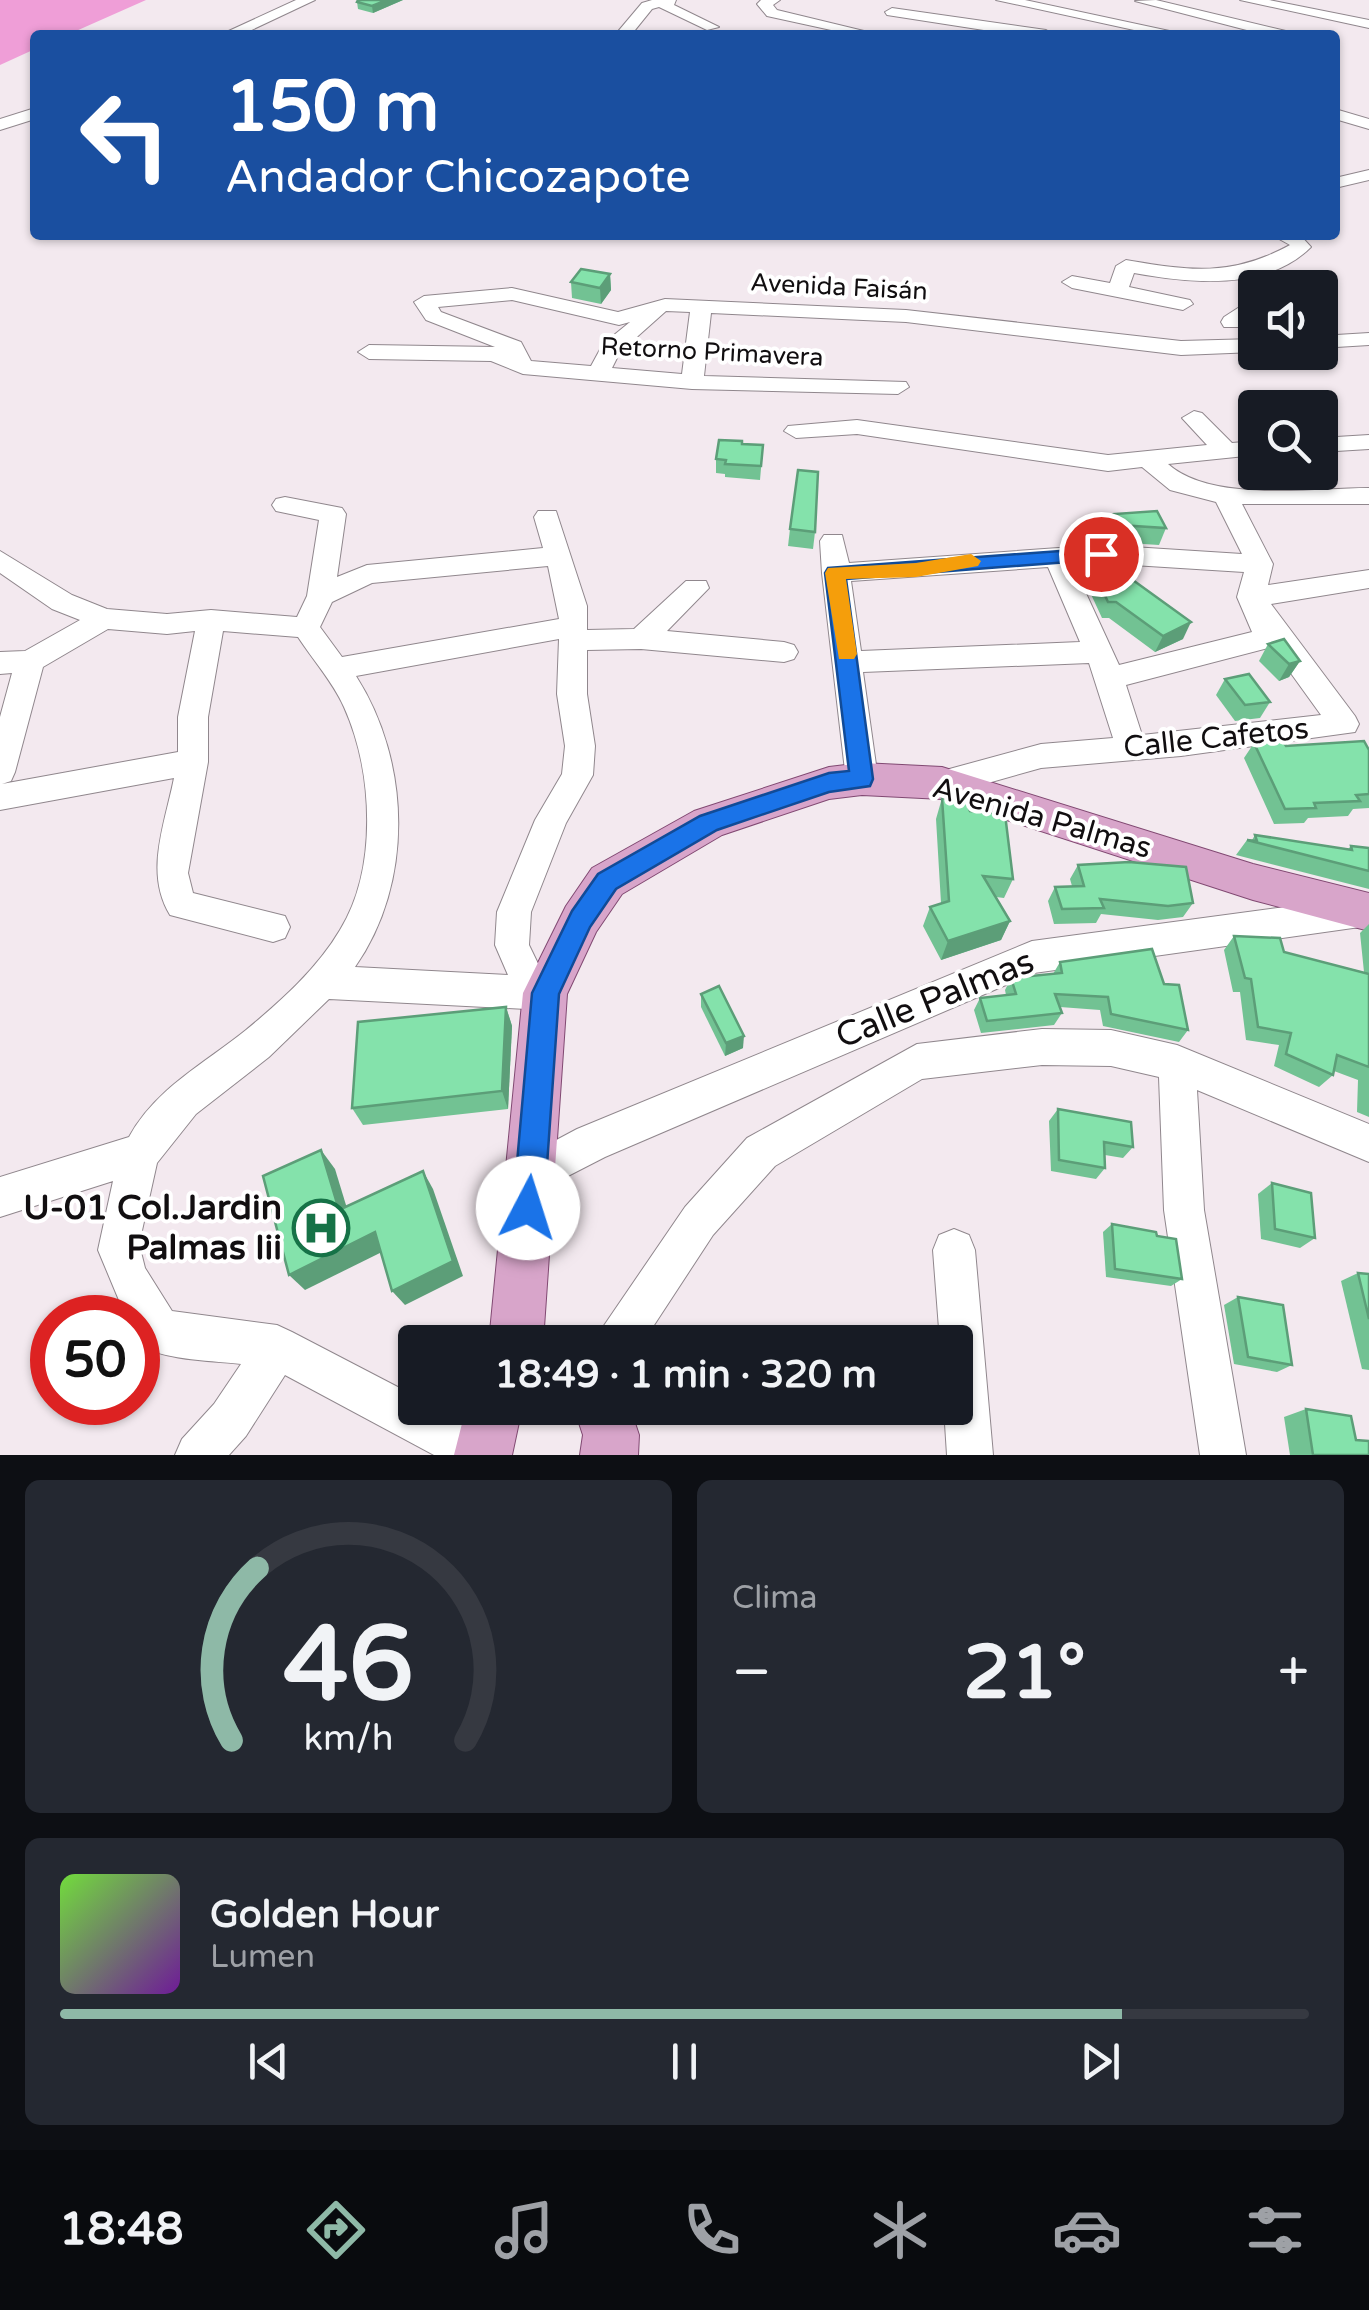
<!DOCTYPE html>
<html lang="es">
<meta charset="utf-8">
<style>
body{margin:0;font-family:"Varela Round",sans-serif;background:#242831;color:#f1f3f6;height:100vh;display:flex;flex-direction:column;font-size:38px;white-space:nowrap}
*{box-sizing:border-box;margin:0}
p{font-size:32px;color:#9ea1a6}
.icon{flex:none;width:55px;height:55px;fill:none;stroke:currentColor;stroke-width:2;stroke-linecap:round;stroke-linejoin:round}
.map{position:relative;height:1455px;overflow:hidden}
.drawer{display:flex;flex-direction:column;gap:25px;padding:25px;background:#0d0f14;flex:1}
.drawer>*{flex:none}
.banner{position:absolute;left:30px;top:30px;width:1310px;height:210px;border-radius:10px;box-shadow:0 2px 8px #0004;background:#1a4fa0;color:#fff;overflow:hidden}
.tools{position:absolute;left:1238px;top:270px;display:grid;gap:20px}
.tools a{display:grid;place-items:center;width:100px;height:100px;border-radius:10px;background:#171b24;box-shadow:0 2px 8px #0004;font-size:50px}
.speed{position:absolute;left:30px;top:1295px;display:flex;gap:20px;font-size:50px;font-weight:700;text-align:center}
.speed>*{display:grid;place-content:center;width:130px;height:130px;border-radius:50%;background:#171b24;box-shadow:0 2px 8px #0004;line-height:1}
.speed .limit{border:15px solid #d22;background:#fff;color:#111}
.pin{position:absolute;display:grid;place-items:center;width:85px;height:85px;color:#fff;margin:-42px;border:5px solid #fff;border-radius:50%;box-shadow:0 2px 10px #0007}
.me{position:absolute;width:110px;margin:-55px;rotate:5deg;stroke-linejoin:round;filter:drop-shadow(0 0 8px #0008)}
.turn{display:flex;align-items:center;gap:35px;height:210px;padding:0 30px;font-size:45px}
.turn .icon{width:130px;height:130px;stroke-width:2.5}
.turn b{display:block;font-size:70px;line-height:85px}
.big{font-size:75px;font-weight:700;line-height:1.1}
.drawer .tile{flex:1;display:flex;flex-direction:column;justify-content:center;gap:15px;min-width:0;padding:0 35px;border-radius:15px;background:#242831}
.drawer .dial{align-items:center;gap:0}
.dial svg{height:260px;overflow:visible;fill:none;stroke:#363941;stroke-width:7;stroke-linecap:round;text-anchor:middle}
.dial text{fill:#f1f3f6;stroke:none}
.song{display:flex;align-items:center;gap:30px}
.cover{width:120px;height:120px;border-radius:15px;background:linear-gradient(135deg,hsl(100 70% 55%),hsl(280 70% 35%))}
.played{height:10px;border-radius:5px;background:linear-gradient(90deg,#8eb9a7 85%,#363941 85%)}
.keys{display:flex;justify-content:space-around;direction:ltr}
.heat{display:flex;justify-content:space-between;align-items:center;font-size:55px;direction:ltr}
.drawer .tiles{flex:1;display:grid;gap:25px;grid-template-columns:1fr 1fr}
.tile:last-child{grid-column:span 2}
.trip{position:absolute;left:398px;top:1325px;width:575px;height:100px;border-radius:10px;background:#171b24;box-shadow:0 2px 8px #0004;font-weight:700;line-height:100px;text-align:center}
.tab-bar{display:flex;height:160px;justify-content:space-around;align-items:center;background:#090b0e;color:#9ea1a6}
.tab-bar .icon{width:70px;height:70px}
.tab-bar .on{color:#8eb9a7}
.tab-bar b{font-size:45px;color:#f1f3f6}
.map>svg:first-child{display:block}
.forest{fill:#ef9ed7}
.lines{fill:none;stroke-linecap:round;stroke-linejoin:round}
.minor-casing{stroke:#90878d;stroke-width:2}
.major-casing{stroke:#814972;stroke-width:2}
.minor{fill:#fff;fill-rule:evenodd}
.major{fill:#d8a5ca;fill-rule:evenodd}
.wall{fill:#72c293}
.shaded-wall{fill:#5c9e78}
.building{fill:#84e2ab;stroke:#5c9e78;stroke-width:2.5}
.route{fill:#1a73e8;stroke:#114b97;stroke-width:2.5}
.slow{fill:#f59e0b}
.labels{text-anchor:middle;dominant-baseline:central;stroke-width:8;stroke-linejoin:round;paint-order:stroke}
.far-street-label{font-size:25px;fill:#110e10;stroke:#fff}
.street-label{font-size:30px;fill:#110e10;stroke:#fff}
.near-street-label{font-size:35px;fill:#110e10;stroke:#fff}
.near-poi-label{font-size:35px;font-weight:bold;fill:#110e10;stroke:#fff;text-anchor:end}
</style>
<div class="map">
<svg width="1369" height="1455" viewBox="0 0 1369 1455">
<rect width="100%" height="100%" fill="#f3e9ef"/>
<!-- forest -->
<path class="forest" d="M0 0H146L67 35H35V49L0 65Z"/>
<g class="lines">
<!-- minor casing -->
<g class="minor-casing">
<g id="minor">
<path d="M296 0H315L241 35H220Z"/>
<path d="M652 0H676L674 5 719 27 707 30 659 7 652 9 631 35H615L642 3Z"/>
<path d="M761 0H780L773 5 777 10 868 32 854 35 767 16 757 4Z"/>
<path d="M996 0H1025L1188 35H1157Z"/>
<path d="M1156 0 1290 32 1293 35H1266L1135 1Z"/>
<path d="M1240 0H1269L1369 20V28Z"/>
<path d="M892 8 1046 30 1054 35H1016L887 15 885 12Z"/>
<path d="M35 108V119L0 130V119Z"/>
<path d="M1335 109 1369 119V129L1335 119Z"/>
<path d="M1369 170V180L1335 188V178Z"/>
<path d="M1272 235H1300L1311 247C1266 292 1190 283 1134 273L1129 287 1190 300 1193 304 1183 310 1072 288 1062 282 1072 276 1110 283 1116 266 1126 260C1190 271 1231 277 1290 245Z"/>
<path d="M512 288 618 312 665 299 906 310 1181 341 1255 339V352L1181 355 906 322 711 313 704 376 906 382 909 387 898 394 692 389 523 374 491 361 369 359 358 352 369 345 495 347 426 320 414 302 424 296ZM512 300 619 325 630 322 603 344 591 366 531 361 521 342 441 312 438 307ZM666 311 690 312 682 374 612 368 620 352Z"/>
<path d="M1255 297V314L1240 327H1224L1221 322 1224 317Z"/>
<path d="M1369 333V345L1320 348V336Z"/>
<path d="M1194 411 1202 413 1232 443 1255 441V455L1168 464C1212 503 1312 488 1369 488V504H1242L1273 564 1268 585 1369 570V588L1271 604 1355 716 1359 724 1355 732 1181 756 1041 768 942 796 931 792 926 783 931 774 1041 744 1113 738 1089 663 863 672 878 779 873 788 862 792 851 788 846 779 822 573 820 541 824 535H842L849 563 1101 545 1242 554 1216 502 1170 490 1142 467 1108 471 857 434 796 438 784 431 788 426 857 420 1108 455 1207 445 1182 418ZM1101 563 1244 572 1237 597 1252 632 1119 665 1073 565ZM1048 567 1080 642 861 651 851 581ZM1272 647 1321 715 1142 735 1126 685Z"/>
<path d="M1369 435V449L1320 452V438Z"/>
<path d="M285 497 342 508 346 514 337 577 367 565 543 548 534 517 538 511H556L587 606V630L634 629 686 581H706L709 588 667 631 784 642 794 645 798 652 794 659 784 662 641 649 587 650V694L595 746 593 775 566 823 531 912 529 945 544 976 558 981 563 993 558 1005 545 1010 329 999 269 1057 196 1114 157 1163 139 1244 145 1268 172 1311 277 1325 292 1332 415 1396V1408C445 1408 491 1426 503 1455H434L285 1375 246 1436 229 1455H175L182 1439 214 1404 241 1364C218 1361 163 1360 146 1347 136 1339 138 1328 138 1318L126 1317 98 1250 113 1181 0 1217V1177L129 1137C156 1088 204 1064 246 1030 281 1001 317 969 340 930 378 869 373 771 344 707 333 682 313 660 298 637L223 631 208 717V762L188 873 193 893 285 916 290 927 285 938 273 942 170 915C144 872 165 824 174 778L0 810V717L12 673 0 674V652L25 651 80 620 52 609 0 573V551L72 595 107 609 167 614 211 610 297 617 307 596 319 520 276 511 272 505 276 499ZM548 566 559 619 342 657 320 627 332 602 372 583ZM108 629 167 634 195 631 178 717V752L2 784 11 781 15 772 43 667ZM559 639 557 694 565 746 562 774 535 820 497 912 495 945 508 975 355 967C414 883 411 762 356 676Z"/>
<path d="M1360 897 1369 900V924L1360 927 1034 973 605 1157 531 1195 517 1189 511 1175 517 1161 577 1129 1032 941Z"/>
<path d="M1042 1029 1111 1030 1177 1045 1369 1124V1162L1197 1090 1204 1210 1246 1455H1200L1164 1210 1159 1077 1111 1066 1042 1065 922 1079 775 1166 713 1235 643 1342H597L603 1327 685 1207 747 1138 917 1044Z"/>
<path d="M954 1229 969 1235 975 1250 993 1455H947L944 1408H955V1342H940L933 1250 939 1235Z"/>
</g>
</g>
<!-- major casing -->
<g class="major-casing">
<g id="major">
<path d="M862 763 942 767 1253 864 1369 893V931L1253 900 942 799 862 795 829 799 722 835 622 894 596 932 567 994 543 1342H489L523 993 566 906 592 868 694 811 829 767Z"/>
<path d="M466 1408H522L512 1455H454Z"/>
<path d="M574 1408H630L639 1435 638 1455H580L583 1435Z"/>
</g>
</g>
<!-- minor -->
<use href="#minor" class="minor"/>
<!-- major -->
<use href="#major" class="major"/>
</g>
<!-- wall -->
<g class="wall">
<path d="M403 0 373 13 358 9 357 2Z"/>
<path d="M610 274 611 290 601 304 572 298 571 282Z"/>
<path d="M742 444 763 445 760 480 725 477V474L716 473V459Z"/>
<path d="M1114 514 1166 528 1159 545 1112 542 1107 530Z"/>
<path d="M790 529 815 532 813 549 788 546Z"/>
<path d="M1107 573 1183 639 1155 652 1109 618H1102L1089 590 1095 574Z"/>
<path d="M1268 644 1300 661 1289 677 1279 681 1259 661Z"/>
<path d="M1225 679 1270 702 1260 718 1235 721 1216 695Z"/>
<path d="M1254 743 1286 746 1369 750V808L1353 809 1348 816 1308 818 1304 823 1274 824 1244 758Z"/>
<path d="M942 798 970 811 1013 879 1004 898 996 897 1010 921 1001 940 941 960 923 926 930 907 941 903 936 819Z"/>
<path d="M1255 835 1348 849 1351 846 1369 848V889L1236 855 1247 840H1252Z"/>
<path d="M1078 865 1193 903 1183 917 1158 920 1101 914 1096 923 1054 924 1048 901 1055 887 1072 886 1070 879Z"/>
<path d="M1369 924V1117L1357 1112 1358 1080 1334 1071 1333 1075 1319 1087 1274 1066 1279 1045 1246 1040 1240 992H1233L1224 950 1234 936 1284 952 1364 972 1360 933Z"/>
<path d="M1060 962 1164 984 1188 1030 1179 1042 1103 1026 1100 1010 1060 1007 1062 1013 1054 1025 981 1033 974 1010 980 998 1006 995 1005 990 1011 978 1053 974Z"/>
<path d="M701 994 743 1048 725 1056 701 1007Z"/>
<path d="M506 1007 512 1026 508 1109 363 1125 352 1108Z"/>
<path d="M1058 1109 1133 1147 1123 1158 1105 1155V1168L1096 1179 1051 1171 1049 1121Z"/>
<path d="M1272 1183 1315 1238 1300 1248 1261 1239 1258 1194Z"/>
<path d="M1112 1224 1182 1279 1171 1286 1106 1277 1103 1232Z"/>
<path d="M1358 1273 1369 1274V1370L1362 1369 1341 1281Z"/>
<path d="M1238 1297 1292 1365 1277 1372 1234 1364 1224 1305Z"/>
<path d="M1306 1409 1356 1440 1369 1455H1290L1284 1417Z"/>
</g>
<!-- shaded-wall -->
<g class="shaded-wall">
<path d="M387 0H403L373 13 372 6Z"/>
<path d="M610 274 611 290 601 304 600 288Z"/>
<path d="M1191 622 1183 639 1155 652 1163 636Z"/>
<path d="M1300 661 1289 677 1279 681 1289 664Z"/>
<path d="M1010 921 1001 940 941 960 948 941Z"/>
<path d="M506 1007 512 1026 508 1109 502 1091Z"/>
<path d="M744 1036 743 1048 725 1056 726 1043Z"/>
<path d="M321 1150 335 1169 353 1228 339 1210Z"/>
<path d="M423 1171 433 1189 463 1276 405 1305 392 1291Z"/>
<path d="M375 1232 388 1249 305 1290 289 1275Z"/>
</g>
<!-- building -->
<g class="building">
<path d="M358 0H387L372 6 357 2Z"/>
<path d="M581 269 610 274 600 288 571 282Z"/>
<path d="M719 440 742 441V444L763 445 761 466 725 464 726 460 716 459Z"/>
<path d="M798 470 818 472 815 532 790 529Z"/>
<path d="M1157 511 1166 528 1119 525 1114 514Z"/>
<path d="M1112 565 1191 622 1163 636 1116 602H1108L1095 574 1107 573Z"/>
<path d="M1284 639 1300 661 1289 664 1268 644Z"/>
<path d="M1249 674 1270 702 1245 705 1225 679Z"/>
<path d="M1283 741 1286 746 1364 741 1369 750V794L1356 795 1360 801 1314 803 1316 808 1285 809 1254 743Z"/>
<path d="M942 798 966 800 970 811 1005 814 1013 879 983 876 1010 921 948 941 930 907 949 901Z"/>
<path d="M1255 835 1352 850 1351 846 1369 848V871L1247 840 1257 841Z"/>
<path d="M1129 862 1186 867 1193 903 1168 906 1100 899 1104 908 1062 909 1055 887 1084 886 1078 865Z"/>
<path d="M1234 936 1280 938 1284 952 1369 974V1067L1337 1055 1333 1075 1286 1054 1291 1033 1258 1027 1251 979 1245 978Z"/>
<path d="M1152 949 1164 984 1179 985 1188 1030 1111 1014 1108 997 1055 994 1062 1013 987 1021 980 998 1016 994 1011 978 1062 973 1060 962Z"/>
<path d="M719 986 744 1036 726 1043 701 994Z"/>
<path d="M506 1007 502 1091 352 1108 358 1022Z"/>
<path d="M1058 1109 1131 1122 1133 1147 1104 1142 1105 1168 1059 1160Z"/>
<path d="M321 1150 339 1210 423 1171 453 1261 392 1291 375 1232 289 1275 263 1176Z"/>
<path d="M1272 1183 1311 1193 1315 1238 1275 1229Z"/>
<path d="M1112 1224 1156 1232 1157 1236 1176 1239 1182 1279 1115 1269Z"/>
<path d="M1358 1273 1369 1274V1319Z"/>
<path d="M1238 1297 1283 1305 1292 1365 1248 1357Z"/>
<path d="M1306 1409 1351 1416 1356 1440 1369 1441V1455H1313Z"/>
</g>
<!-- route -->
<path class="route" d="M1101 548 1111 554 1108 559 846 579 873 779 870 786 829 792 717 830 616 889 590 927 559 994 544 1208 539 1219 528 1224 517 1219 513 1208 532 993 572 911 598 874 700 816 829 773 849 771 825 573 828 568Z"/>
<!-- slow -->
<path class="slow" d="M971 554 981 561 978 566 916 577 846 579 857 654 854 659H839L825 573 828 568 916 563Z"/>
<!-- icons -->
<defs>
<g id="hospital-ring" transform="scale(2.875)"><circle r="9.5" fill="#fff" stroke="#167247" stroke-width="1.5"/><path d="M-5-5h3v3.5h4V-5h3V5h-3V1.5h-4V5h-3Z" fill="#167247"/></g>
</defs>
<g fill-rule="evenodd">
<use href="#hospital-ring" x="321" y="1228"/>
</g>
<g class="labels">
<!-- far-street labels -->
<g class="far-street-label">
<text transform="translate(839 287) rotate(3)">Avenida Faisán</text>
<text transform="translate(712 352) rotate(3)">Retorno Primavera</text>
</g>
<!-- street labels -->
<g class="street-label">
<text transform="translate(1216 738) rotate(-6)">Calle Cafetos</text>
<text transform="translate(1042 818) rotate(16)">Avenida Palmas</text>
</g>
<!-- near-street labels -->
<g class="near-street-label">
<text transform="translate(935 999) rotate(-22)">Calle Palmas</text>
</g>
<!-- near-poi labels -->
<g class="near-poi-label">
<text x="282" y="1208">U-01 Col.Jardin<tspan x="282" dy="40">Palmas Iii</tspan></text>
</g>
</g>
</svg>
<div class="tools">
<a><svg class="icon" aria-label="sound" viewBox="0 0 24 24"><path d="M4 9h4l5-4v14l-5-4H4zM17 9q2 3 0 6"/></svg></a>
<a><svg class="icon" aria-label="search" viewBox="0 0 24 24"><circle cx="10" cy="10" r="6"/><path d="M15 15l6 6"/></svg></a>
</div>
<div class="speed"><div class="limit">50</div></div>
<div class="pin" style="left:1101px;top:554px;background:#d93025"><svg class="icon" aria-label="arrive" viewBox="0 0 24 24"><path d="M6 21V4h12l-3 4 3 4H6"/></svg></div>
<svg class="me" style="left:528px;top:1208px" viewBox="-20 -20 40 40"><circle r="19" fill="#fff"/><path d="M0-13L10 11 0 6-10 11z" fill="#1a73e8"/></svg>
<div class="trip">18:49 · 1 min · 320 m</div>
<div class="banner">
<div class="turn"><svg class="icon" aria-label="left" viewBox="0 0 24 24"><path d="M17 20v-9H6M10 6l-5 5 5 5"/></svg><div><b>150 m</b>Andador Chicozapote</div></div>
</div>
</div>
<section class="drawer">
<div class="tiles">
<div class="tile dial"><svg viewBox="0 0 100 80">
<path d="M14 69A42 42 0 1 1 86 69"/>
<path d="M14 69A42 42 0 0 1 22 16" stroke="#8eb9a7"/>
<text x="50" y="56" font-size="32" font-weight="700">46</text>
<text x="50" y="72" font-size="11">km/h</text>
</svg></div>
<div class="tile"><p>Clima</p>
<div class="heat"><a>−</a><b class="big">21°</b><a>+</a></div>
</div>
<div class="tile">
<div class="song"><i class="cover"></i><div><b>Golden Hour</b><p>Lumen</p></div></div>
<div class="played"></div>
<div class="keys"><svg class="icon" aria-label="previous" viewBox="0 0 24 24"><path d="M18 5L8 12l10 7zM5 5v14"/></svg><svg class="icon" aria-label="pause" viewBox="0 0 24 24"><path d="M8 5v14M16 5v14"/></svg><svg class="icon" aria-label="next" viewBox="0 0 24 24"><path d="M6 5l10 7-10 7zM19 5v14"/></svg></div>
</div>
</div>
</section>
<nav class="tab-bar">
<b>18:48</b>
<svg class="icon on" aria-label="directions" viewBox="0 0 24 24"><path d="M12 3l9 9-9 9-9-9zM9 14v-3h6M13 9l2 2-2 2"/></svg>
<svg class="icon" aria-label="music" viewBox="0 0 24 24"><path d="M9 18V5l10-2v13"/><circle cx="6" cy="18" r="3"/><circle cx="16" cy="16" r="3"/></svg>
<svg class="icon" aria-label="phone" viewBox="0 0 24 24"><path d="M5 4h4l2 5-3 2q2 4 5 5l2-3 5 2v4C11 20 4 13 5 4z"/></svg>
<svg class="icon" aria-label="climate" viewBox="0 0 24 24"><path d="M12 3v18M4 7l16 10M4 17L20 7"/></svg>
<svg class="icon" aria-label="car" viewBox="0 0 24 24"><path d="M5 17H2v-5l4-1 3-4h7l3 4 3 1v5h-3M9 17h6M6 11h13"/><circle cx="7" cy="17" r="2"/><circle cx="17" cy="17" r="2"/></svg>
<svg class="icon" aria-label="filters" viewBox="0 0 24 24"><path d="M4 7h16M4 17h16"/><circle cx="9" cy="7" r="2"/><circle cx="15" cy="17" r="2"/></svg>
</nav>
